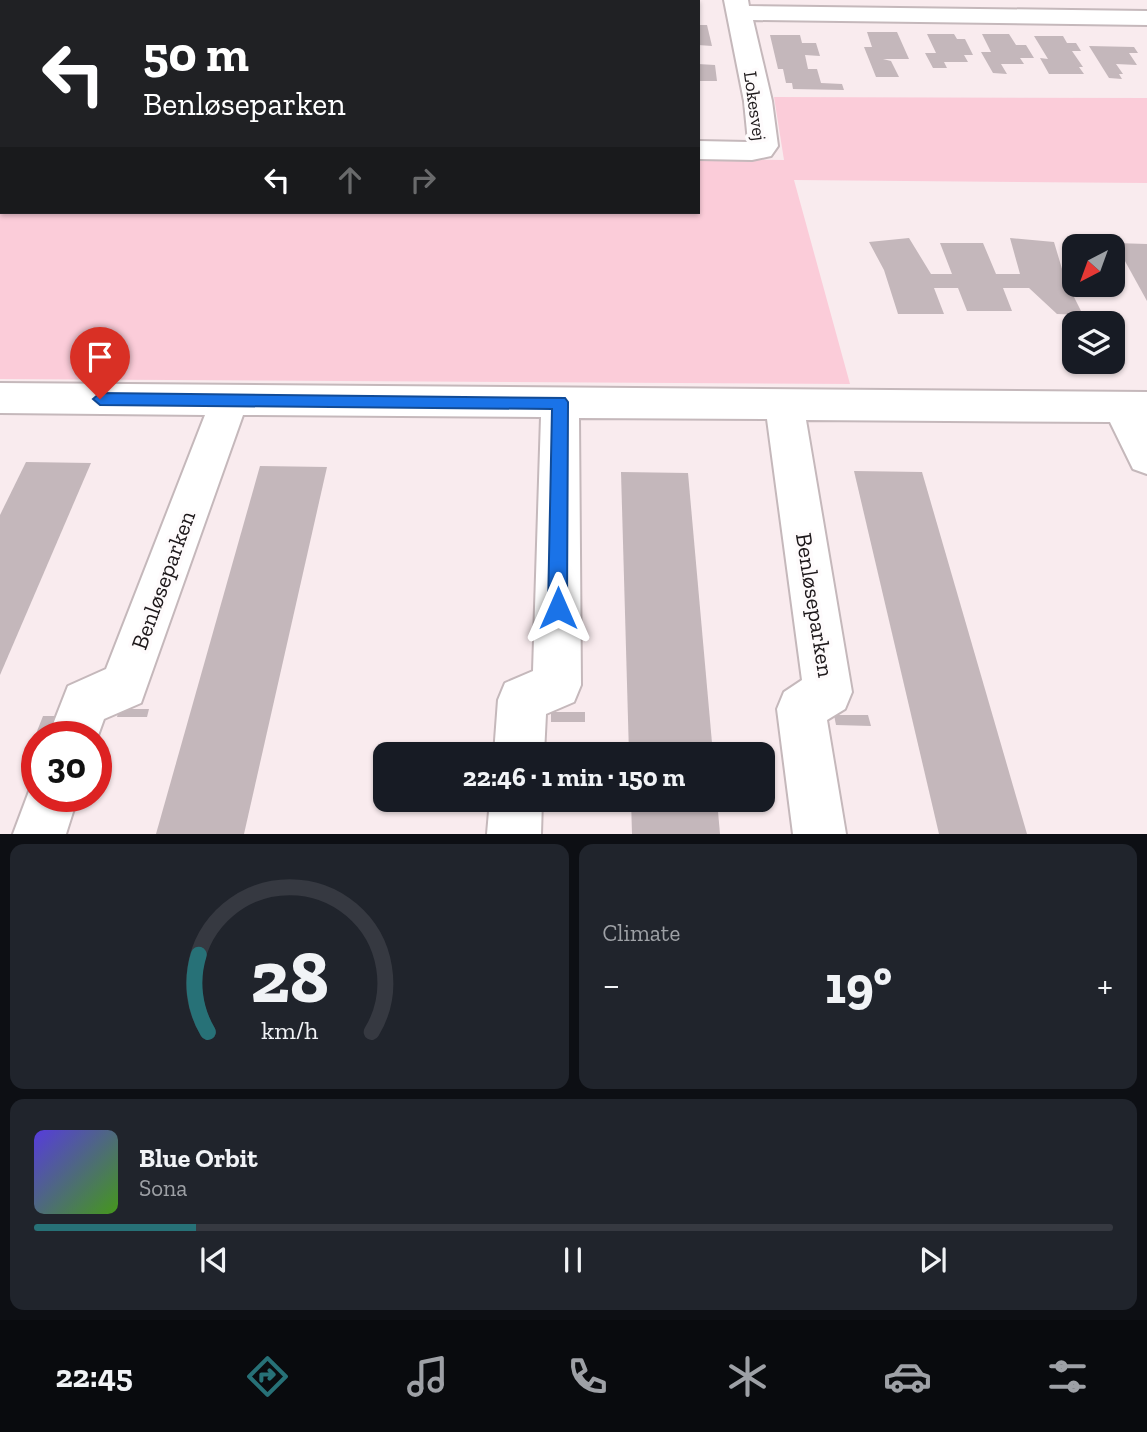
<!DOCTYPE html>
<meta charset="utf-8">
<style>
body{margin:0;font-family:"Zilla Slab",serif;background:#20242c;color:#f1f3f6;height:100vh;display:flex;flex-direction:column;font-size:26px;white-space:nowrap}
*{box-sizing:border-box;margin:0}
p{font-size:23px;color:#9ea1a6}
.icon{flex:none;width:38px;height:38px;fill:none;stroke:currentColor;stroke-width:2;stroke-linecap:round;stroke-linejoin:round}
.map{position:relative;height:834px;overflow:hidden}
.panel{display:flex;flex-direction:column;gap:10px;padding:10px;background:#0d0f14;flex:1}
.panel>*{flex:none}
.banner{position:absolute;left:0px;top:0px;width:700px;height:214px;box-shadow:0 2px 5px #0004;background:#202124;color:#fff;overflow:hidden}
.needle{width:46px;rotate:221deg}
.tools{position:absolute;left:1062px;top:234px;display:grid;gap:14px}
.tools a{display:grid;place-items:center;width:63px;height:63px;border-radius:14px;background:#171b24;box-shadow:0 2px 5px #0004;font-size:35px}
.speed{position:absolute;left:21px;top:721px;display:flex;gap:14px;font-size:35px;font-weight:700;text-align:center}
.speed>*{display:grid;place-content:center;width:91px;height:91px;border-radius:50%;background:#171b24;box-shadow:0 2px 5px #0004;line-height:1}
.speed .limit{border:10px solid #d22;background:#fff;color:#111}
.pin{position:absolute;display:grid;place-items:center;width:60px;height:60px;color:#fff;margin:-72px -30px;border-radius:50% 50% 50% 0;rotate:-45deg;box-shadow:0 0 7px #0007}
.pin .icon{rotate:45deg}
.me{position:absolute;width:77px;margin:-38px;rotate:0deg;stroke-linejoin:round;filter:drop-shadow(0 0 5px #0008)}
.turn{display:flex;align-items:center;gap:24px;height:147px;padding:0 28px;font-size:32px}
.turn .icon{width:91px;height:91px;stroke-width:2.5}
.turn b{display:block;font-size:49px;line-height:60px}
.lanes{display:flex;align-items:center;height:66px;padding:0 28px;background:#0003;justify-content:center;gap:35px;direction:ltr}
.lanes .off{opacity:.35}
.big{font-size:52px;font-weight:700;line-height:1.1}
.panel .tile{flex:1;display:flex;flex-direction:column;justify-content:center;gap:10px;min-width:0;padding:0 24px;border-radius:14px;background:#20242c}
.panel .dial{align-items:center;gap:0}
.dial svg{height:182px;overflow:visible;fill:none;stroke:#363941;stroke-width:7;stroke-linecap:round;text-anchor:middle}
.dial text{fill:#f1f3f6;stroke:none}
.song{display:flex;align-items:center;gap:21px}
.cover{width:84px;height:84px;border-radius:10px;background:linear-gradient(135deg,hsl(250 70% 55%),hsl(100 70% 35%))}
.played{height:7px;border-radius:4px;background:linear-gradient(90deg,#277177 15%,#363941 15%)}
.keys{display:flex;justify-content:space-around;direction:ltr}
.heat{display:flex;justify-content:space-between;align-items:center;font-size:38px;direction:ltr}
.panel .tiles{flex:1;display:grid;gap:10px;grid-template-columns:1fr 1fr}
.tile:last-child{grid-column:span 2}
.trip{position:absolute;left:373px;top:742px;width:402px;height:70px;border-radius:14px;background:#171b24;box-shadow:0 2px 5px #0004;font-weight:700;line-height:70px;text-align:center}
.dock{display:flex;height:112px;justify-content:space-around;align-items:center;background:#090b0e;color:#9ea1a6}
.dock .icon{width:49px;height:49px}
.dock .current{color:#277177}
.dock b{font-size:32px;color:#f1f3f6}
.map>svg:first-child{display:block}
.green{fill:#fbccd9}
.building{fill:#c4b7bb}
.lines{fill:none;stroke-linecap:round;stroke-linejoin:round}
.minor-casing{stroke:#c5b8bb;stroke-width:4}
.minor{fill:#fff;fill-rule:evenodd}
.route{fill:#1a73e8;stroke:#114b97;stroke-width:2}
.labels{text-anchor:middle;dominant-baseline:central;stroke-width:7;stroke-linejoin:round;paint-order:stroke}
.far-street-label{font-size:19px;fill:#1d181a;stroke:#fefbfc}
.street-label{font-size:23px;fill:#1d181a;stroke:#fefbfc}
</style>
<div class="map">
<svg width="1147" height="834" viewBox="0 0 1147 834">
<rect width="100%" height="100%" fill="#f9ebee"/>
<!-- green -->
<path class="green" d="M774 97 1147 98V183L794 180 850 384 0 379V152L2 212H698V159L784 160Z"/>
<!-- building -->
<g class="building">
<path d="M698 25H707L712 46 698 45Z"/>
<path d="M867 32H897L909 59H883L891 61 899 77H876L864 47H872Z"/>
<path d="M927 34H954L957 39H965L973 55H964L968 62H944L947 68H933L925 53H936Z"/>
<path d="M982 34H1009L1016 45H1026L1034 58H1020L1024 64H1001L1007 74 993 73 981 52H991Z"/>
<path d="M770 35H800L802 43H816L820 56 805 55 808 69H817L821 83 842 84 844 90 793 89 792 83H786L783 69H778Z"/>
<path d="M1034 36H1063L1067 43H1076L1081 51H1072L1083 67H1079L1084 74H1049L1040 58 1048 59Z"/>
<path d="M1089 46 1134 47 1138 53H1129L1137 65 1116 64 1123 74H1119L1122 79 1109 78Z"/>
<path d="M698 64 715 65 717 81H698Z"/>
<path d="M909 238 931 274H952L940 243H983L996 274H1020L1010 238 1054 242 1065 279 1083 315 1057 314 1029 288H1003L1012 311H967L958 288H934L944 314H898L884 270 869 242Z"/>
<path d="M1115 243 1147 244V301Z"/>
<path d="M26 462 91 463 0 675V515Z"/>
<path d="M260 466 327 467 244 834H156Z"/>
<path d="M854 471 922 472 1027 834H939Z"/>
<path d="M621 472 688 473 713 754H629Z"/>
<path d="M119 709H149L147 717H117Z"/>
<rect x="551" y="712" width="34" height="10"/>
<path d="M834 715H868L871 726 836 725Z"/>
<path d="M43 716H59L51 737H37V754H28Z"/>
<path d="M631 800H717L720 834H632Z"/>
</g>
<g class="lines">
<!-- minor casing -->
<g class="minor-casing">
<g id="minor">
<path d="M82 0H106L81 2Z"/>
<path d="M295 0H319L294 2Z"/>
<rect x="509" y="0" width="24" height="2"/>
<path d="M724 0H748L749 6 1147 11V25L753 20 772 101 778 146 771 156 752 160 698 159V141L748 142 744 101Z"/>
<path d="M0 115H2L0 133Z"/>
<path d="M0 383 1147 392V474L1133 469 1110 422 806 420 852 692 845 709 827 720 846 834H793L777 709 784 692 802 680 767 419 579 418 581 685 574 702 546 714 544 754H494L498 700 505 683 533 671 541 417 243 415 141 703 104 719 96 741V737H48L68 686 106 669 205 415 0 413Z"/>
<path d="M37 776V796H78L66 834H13L34 778Z"/>
<path d="M490 800H542L541 834H487Z"/>
</g>
</g>
<!-- minor -->
<use href="#minor" class="minor"/>
</g>
<!-- route -->
<path class="route" d="M100 393 565 398 568 402 567 608 564 614 558 617 551 614 548 608 552 409 100 405 93 399Z"/>
<g class="labels">
<!-- far-street labels -->
<g class="far-street-label">
<text transform="translate(755 106) rotate(82)">Lokesvej</text>
</g>
<!-- street labels -->
<g class="street-label">
<text transform="translate(163 580) rotate(-70)">Benløseparken</text>
<text transform="translate(815 605) rotate(81)">Benløseparken</text>
</g>
</g>
</svg>
<div class="tools">
<a><svg class="needle" viewBox="-14 -14 28 28"><path d="M0-13l5 13h-10z" fill="#e53935"/><path d="M0 13l5-13h-10z" fill="#9ea1a6"/></svg></a>
<a><svg class="icon" aria-label="layers" viewBox="0 0 24 24"><path d="M12 4l9 5-9 5-9-5zM3 14l9 5 9-5"/></svg></a>
</div>
<div class="speed"><div class="limit">30</div></div>
<div class="pin" style="left:100px;top:399px;background:#d93025"><svg class="icon" aria-label="arrive" viewBox="0 0 24 24"><path d="M6 21V4h12l-3 4 3 4H6"/></svg></div>
<svg class="me" style="left:558px;top:608px" viewBox="-20 -20 40 40"><path d="M0-17L14 15 0 8-14 15z" fill="#1a73e8" stroke="#fff" stroke-width="4"/></svg>
<div class="trip">22:46 · 1 min · 150 m</div>
<div class="banner">
<div class="turn"><svg class="icon" aria-label="left" viewBox="0 0 24 24"><path d="M17 20v-9H6M10 6l-5 5 5 5"/></svg><div><b>50 m</b>Benløseparken</div></div>
<div class="lanes"><svg class="icon" aria-label="left" viewBox="0 0 24 24"><path d="M17 20v-9H6M10 6l-5 5 5 5"/></svg><svg class="icon off" aria-label="ahead" viewBox="0 0 24 24"><path d="M12 20V5M6 11l6-6 6 6"/></svg><svg class="icon off" aria-label="right" viewBox="0 0 24 24"><path d="M7 20v-9h11M14 6l5 5-5 5"/></svg></div>
</div>
</div>
<section class="panel">
<div class="tiles">
<div class="tile dial"><svg viewBox="0 0 100 80">
<path d="M14 69A42 42 0 1 1 86 69"/>
<path d="M14 69A42 42 0 0 1 10 35" stroke="#277177"/>
<text x="50" y="56" font-size="32" font-weight="700">28</text>
<text x="50" y="72" font-size="11">km/h</text>
</svg></div>
<div class="tile"><p>Climate</p>
<div class="heat"><a>−</a><b class="big">19°</b><a>+</a></div>
</div>
<div class="tile">
<div class="song"><i class="cover"></i><div><b>Blue Orbit</b><p>Sona</p></div></div>
<div class="played"></div>
<div class="keys"><svg class="icon" aria-label="previous" viewBox="0 0 24 24"><path d="M18 5L8 12l10 7zM5 5v14"/></svg><svg class="icon" aria-label="pause" viewBox="0 0 24 24"><path d="M8 5v14M16 5v14"/></svg><svg class="icon" aria-label="next" viewBox="0 0 24 24"><path d="M6 5l10 7-10 7zM19 5v14"/></svg></div>
</div>
</div>
</section>
<nav class="dock">
<b>22:45</b>
<svg class="icon current" aria-label="directions" viewBox="0 0 24 24"><path d="M12 3l9 9-9 9-9-9zM9 14v-3h6M13 9l2 2-2 2"/></svg>
<svg class="icon" aria-label="music" viewBox="0 0 24 24"><path d="M9 18V5l10-2v13"/><circle cx="6" cy="18" r="3"/><circle cx="16" cy="16" r="3"/></svg>
<svg class="icon" aria-label="phone" viewBox="0 0 24 24"><path d="M5 4h4l2 5-3 2q2 4 5 5l2-3 5 2v4C11 20 4 13 5 4z"/></svg>
<svg class="icon" aria-label="climate" viewBox="0 0 24 24"><path d="M12 3v18M4 7l16 10M4 17L20 7"/></svg>
<svg class="icon" aria-label="car" viewBox="0 0 24 24"><path d="M5 17H2v-5l4-1 3-4h7l3 4 3 1v5h-3M9 17h6M6 11h13"/><circle cx="7" cy="17" r="2"/><circle cx="17" cy="17" r="2"/></svg>
<svg class="icon" aria-label="filters" viewBox="0 0 24 24"><path d="M4 7h16M4 17h16"/><circle cx="9" cy="7" r="2"/><circle cx="15" cy="17" r="2"/></svg>
</nav>
